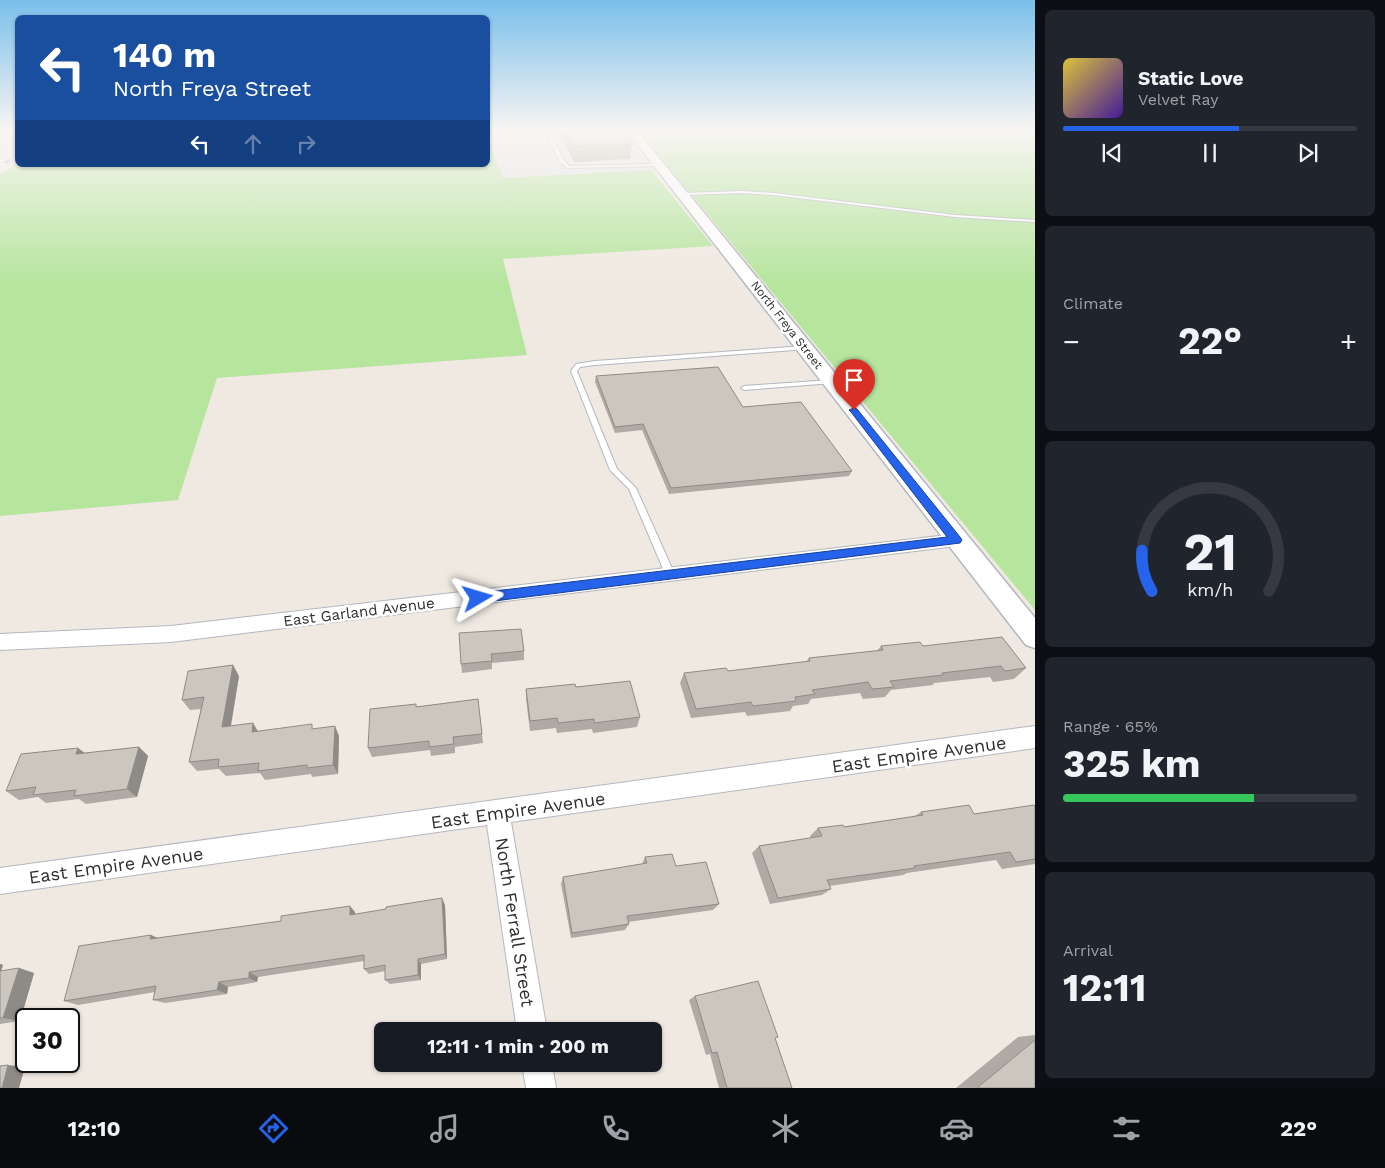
<!DOCTYPE html>
<meta charset="utf-8">
<style>
body{margin:0;font-family:"Work Sans",sans-serif;background:#20242c;color:#f1f3f6;height:100vh;display:flex;flex-direction:column;font-size:19px;white-space:nowrap}
*{box-sizing:border-box;margin:0}
p{font-size:16px;color:#9ea1a6}
.icon{flex:none;width:28px;height:28px;fill:none;stroke:currentColor;stroke-width:2;stroke-linecap:round;stroke-linejoin:round}
.map{position:relative;flex:1;overflow:hidden}
.drawer{display:flex;flex-direction:column;gap:10px;padding:10px;background:#0d0f14;width:350px}
.drawer>*{flex:none}
.banner{position:absolute;left:15px;top:15px;width:475px;height:152px;border-radius:8px;box-shadow:0 1px 4px #0004;background:#1a4fa0;color:#fff;overflow:hidden}
.speed{position:absolute;left:15px;top:1008px;display:flex;gap:10px;font-size:25px;font-weight:700;text-align:center}
.speed>*{display:grid;place-content:center;width:65px;height:65px;border-radius:50%;background:#171b24;box-shadow:0 1px 4px #0004;line-height:1}
.speed .limit{border:2px solid #111;border-radius:8px;background:#fff;color:#111}
.pin{position:absolute;display:grid;place-items:center;width:42px;height:42px;color:#fff;margin:-51px -21px;border-radius:50% 50% 50% 0;rotate:-45deg;box-shadow:0 0 5px #0007}
.pin .icon{rotate:45deg}
.me{position:absolute;width:55px;margin:-28px;rotate:83deg;stroke-linejoin:round;filter:drop-shadow(0 0 4px #0008)}
.turn{display:flex;align-items:center;gap:18px;height:105px;padding:0 15px;font-size:22px}
.turn .icon{width:65px;height:65px;stroke-width:2.5}
.turn b{display:block;font-size:35px;line-height:42px}
.lanes{display:flex;align-items:center;height:48px;padding:0 15px;background:#0003;justify-content:center;gap:25px;direction:ltr}
.lanes .off{opacity:.35}
.big{font-size:38px;font-weight:700;line-height:1.1}
.drawer .card{flex:1;display:flex;flex-direction:column;justify-content:center;gap:8px;min-width:0;padding:0 18px;border-radius:8px;background:#20242c}
.drawer .dial{align-items:center;gap:0}
.dial svg{height:130px;overflow:visible;fill:none;stroke:#363941;stroke-width:7;stroke-linecap:round;text-anchor:middle}
.dial text{fill:#f1f3f6;stroke:none}
.song{display:flex;align-items:center;gap:15px}
.cover{width:60px;height:60px;border-radius:8px;background:linear-gradient(135deg,hsl(50 70% 55%),hsl(260 70% 35%))}
.played{height:5px;border-radius:2px;background:linear-gradient(90deg,#2563eb 60%,#363941 60%)}
.keys{display:flex;justify-content:space-around;direction:ltr}
.heat{display:flex;justify-content:space-between;align-items:center;font-size:28px;direction:ltr}
.charge{height:8px;border-radius:4px;background:linear-gradient(90deg,#34c759 65%,#363941 0)}
.trip{position:absolute;left:374px;top:1022px;width:288px;height:50px;border-radius:8px;background:#171b24;box-shadow:0 1px 4px #0004;font-weight:700;line-height:50px;text-align:center}
.tab-bar{display:flex;height:80px;justify-content:space-around;align-items:center;background:#090b0e;color:#9ea1a6}
.tab-bar .icon{width:35px;height:35px}
.tab-bar .active{color:#2563eb}
.tab-bar b{font-size:22px;color:#f1f3f6}
main{display:flex;flex:1;min-height:0}
.map>svg:first-child{display:block}
.industrial{fill:#e3e1e8}
.green{fill:#b6e59e}
.lines{fill:none;stroke-linecap:round;stroke-linejoin:round}
.service-casing{stroke:#b4b7c1;stroke-width:2}
.minor-casing{stroke:#b4b7c1;stroke-width:2}
.tertiary-casing{stroke:#b4b7c1;stroke-width:3}
.service{fill:#fff;fill-rule:evenodd}
.minor{fill:#fff;fill-rule:evenodd}
.tertiary{fill:#fff;fill-rule:evenodd}
.rail-casing{stroke:#a3a6b8;stroke-width:2.5}
.rail{stroke:#fff;stroke-width:2;stroke-dasharray:5.5;stroke-linecap:butt}
.wall{fill:#afaba4}
.shaded-wall{fill:#8e8b86}
.building{fill:#cbc7bf;stroke:#8e8b86}
.route{fill:#2563eb;stroke:#184099}
.labels{text-anchor:middle;dominant-baseline:central;stroke-width:5;stroke-linejoin:round;paint-order:stroke}
.far-street-label{font-size:12px;fill:#2e2e2e;stroke:#fff}
.street-label{font-size:15px;fill:#2e2e2e;stroke:#fff}
.near-street-label{font-size:18px;fill:#2e2e2e;stroke:#fff}
</style>
<main>
<div class="map">
<svg width="1035" height="1088" viewBox="0 0 1035 1088">
<rect width="100%" height="100%" fill="#efe9e1"/>
<!-- industrial -->
<path class="industrial" d="M608 131 623 134 651 170 503 178 488 136Z"/>
<!-- green -->
<g class="green">
<path d="M639 131H1035V610Z"/>
<path d="M488 136 503 178 651 170 713 246 503 259 527 355 217 378 178 500 0 516V174L17 164 488 165Z"/>
</g>
<g class="lines">
<!-- service casing -->
<g class="service-casing">
<g id="service">
<path d="M545 131H549L564 161 569 166 659 164 661 165 659 166 567 168 560 162Z"/>
<path d="M742 191 774 193 955 215 1035 220V222L955 217 774 195 742 193 683 195 681 194 683 193Z"/>
<path d="M805 346 807 347V349L595 365 580 367 577 371 617 469 636 488 675 575 673 578H667L629 489 610 470 571 371 576 364 595 361Z"/>
<path d="M831 380 833 381V383L744 390 741 388 744 386Z"/>
</g>
</g>
<!-- minor casing -->
<g class="minor-casing">
<g id="minor">
<path d="M518 131H565L561 133 488 136V132Z"/>
<path d="M956 534 962 535 965 540 962 545 956 546 171 642 0 650V634L171 626Z"/>
<path d="M1035 726V748L511 822 547 1031H517L487 825 0 894V868Z"/>
<path d="M522 1064H552L556 1088H526Z"/>
</g>
</g>
<!-- tertiary casing -->
<g class="tertiary-casing">
<path id="tertiary" d="M627 131H637L1035 618V648L1026 645Z"/>
</g>
<!-- service -->
<use href="#service" class="service"/>
<!-- minor -->
<use href="#minor" class="minor"/>
<!-- tertiary -->
<use href="#tertiary" class="tertiary"/>
<!-- rail casing -->
<g class="rail-casing">
<path id="rail" d="M0 165 18 156"/>
</g>
<!-- rail -->
<use href="#rail" class="rail"/>
</g>
<!-- wall -->
<g class="wall">
<path d="M560 131H622L632 144 630 159 574 162 560 135Z"/>
<path d="M596 376 743 407 852 471 849 476 669 494 642 430 615 433 595 382Z"/>
<path d="M521 629 524 651V660L492 663V669L462 673 461 664Z"/>
<path d="M881 646H923L1026 668 1014 679 993 682 990 677 934 683 933 685 891 690 885 697 863 699 860 693 811 699 808 704 793 706 790 711 747 716 745 712 691 718 680 683 684 673 728 671 806 662 809 658 877 651Z"/>
<path d="M239 676 231 726 258 731 314 729 339 736 338 774 312 777 311 774 265 780 260 773 226 776 219 769 197 771 189 762 201 709 190 710 182 700Z"/>
<path d="M576 687 640 717 637 727 593 733 592 729 557 733 556 728 530 731 526 699V689Z"/>
<path d="M478 699 483 743 455 747V753L431 756 430 750 372 757 368 748 416 704V707Z"/>
<path d="M139 747 148 756 137 797 86 804 79 799 46 803 38 797 19 800 6 791 78 748 85 753Z"/>
<path d="M1035 806V864L1002 869 996 860 907 873 903 875 830 886 831 889 822 895 770 904 752 853 759 846 811 838 810 836 818 828 844 827 915 816 921 812 974 814Z"/>
<path d="M645 857 676 866 719 904 713 910 628 922 629 924 625 930 571 938 561 884 563 877 642 864Z"/>
<path d="M445 905 447 959 421 964V980L390 984 385 980V971L369 974 364 969V961L258 977 257 982 228 987 227 994 165 1003 153 1000 155 992 78 1005 64 1001 151 935 157 938 355 912V914Z"/>
<path d="M0 964 3 965 1 971 19 968 34 973 20 1021 0 1024Z"/>
<path d="M695 996 775 1038 792 1088H719L710 1054 706 1055 689 1000Z"/>
<path d="M1035 1035V1088H956L1018 1037Z"/>
</g>
<!-- shaded-wall -->
<g class="shaded-wall">
<path d="M233 665 239 676 229 736 222 727Z"/>
<path d="M253 723 259 733 252 732Z"/>
<path d="M335 726 339 736 338 774 333 765Z"/>
<path d="M139 747 148 756 137 797 127 789Z"/>
<path d="M78 748 89 757 76 754Z"/>
<path d="M442 898 445 905 447 959 445 954Z"/>
<path d="M350 906 355 912V921L350 915Z"/>
<path d="M151 935 162 940 150 939Z"/>
<path d="M418 959 421 964V980L418 975Z"/>
<path d="M0 964 3 965 0 974Z"/>
<path d="M19 968 34 973 20 1021 3 1018Z"/>
<path d="M249 972 258 977 257 982 249 978Z"/>
<path d="M219 982 228 987 227 994 217 990Z"/>
<path d="M8 1065 25 1067 19 1088H2Z"/>
</g>
<!-- building -->
<g class="building">
<path d="M566 131H622L632 144 575 146Z"/>
<path d="M718 367 743 407 801 402 852 471 671 488 643 424 615 427 596 376Z"/>
<path d="M521 629 524 651 491 654 492 661 461 664 459 633Z"/>
<path d="M1002 637 1026 668 1005 671 1001 666 942 673 943 675 890 681 894 687 872 689 868 682 812 690 815 694 795 697 796 701 753 706 751 702 696 709 684 673 726 668 728 671 810 661 809 658 883 650 881 646 920 642 923 646Z"/>
<path d="M233 665 222 727 253 723 252 732 312 724V729L335 726 333 765 307 768V765L258 771 259 763 218 767 219 759 189 762 204 697 182 700 188 671Z"/>
<path d="M630 681 640 717 594 723V719L558 723 557 718 530 721 526 689 575 684 576 687Z"/>
<path d="M478 699 482 734 453 737 454 744 429 747V741L368 748 370 709 416 704V707Z"/>
<path d="M139 747 127 789 74 796 76 790 33 795 36 787 6 791 21 754 78 748 76 754Z"/>
<path d="M969 805 974 814 1034 805 1035 806V859L1016 862 1010 852 914 866 915 868 827 880 831 889 778 898 759 846 822 836 818 828 843 825 844 827 923 815 921 812Z"/>
<path d="M672 854 676 866 706 862 719 904 627 916 629 924 572 933 563 877 647 863 645 857Z"/>
<path d="M442 898 445 954 418 959V975L385 980V965L364 969V955L249 972V978L219 982 217 990 153 1000 156 986 64 1001 79 946 151 935 150 939 281 921V916L350 906V915L386 909V907Z"/>
<path d="M19 968 3 1018H0V971Z"/>
<path d="M758 981 778 1037 775 1038 792 1088H727L717 1052 712 1053 695 996Z"/>
<path d="M1035 1040V1088H977Z"/>
<path d="M8 1065 2 1088H0V1066Z"/>
</g>
<!-- sky -->
<linearGradient id="sky" x2="0" y2="1"><stop stop-color="#7abfeb"/><stop offset="0.46" stop-color="#f8f5f2"/><stop offset="1" stop-color="#f8f5f2" stop-opacity="0"/></linearGradient>
<rect width="1035" height="283" fill="url(#sky)"/>
<!-- route -->
<path class="route" d="M854 408 857 409 960 537 962 540 960 543 478 603 473 601 472 598 473 594 478 593 947 537 851 412 849 410Z"/>
<g class="labels">
<!-- far-street labels -->
<g class="far-street-label">
<text transform="translate(787 325) rotate(52)">North Freya Street</text>
</g>
<!-- street labels -->
<g class="street-label">
<text transform="translate(359 612) rotate(-7)">East Garland Avenue</text>
</g>
<!-- near-street labels -->
<g class="near-street-label">
<text transform="translate(919 754) rotate(-8)">East Empire Avenue</text>
<text transform="translate(518 810) rotate(-8)">East Empire Avenue</text>
<text transform="translate(116 865) rotate(-8)">East Empire Avenue</text>
<text transform="translate(515 922) rotate(81)">North Ferrall Street</text>
</g>
</g>
</svg>
<div class="speed"><div class="limit">30</div></div>
<div class="pin" style="left:854px;top:410px;background:#d93025"><svg class="icon" aria-label="arrive" viewBox="0 0 24 24"><path d="M6 21V4h12l-3 4 3 4H6"/></svg></div>
<svg class="me" style="left:478px;top:598px" viewBox="-20 -20 40 40"><path d="M0-17L14 15 0 8-14 15z" fill="#2563eb" stroke="#fff" stroke-width="4"/></svg>
<div class="trip">12:11 · 1 min · 200 m</div>
<div class="banner">
<div class="turn"><svg class="icon" aria-label="left" viewBox="0 0 24 24"><path d="M17 20v-9H6M10 6l-5 5 5 5"/></svg><div><b>140 m</b>North Freya Street</div></div>
<div class="lanes"><svg class="icon" aria-label="left" viewBox="0 0 24 24"><path d="M17 20v-9H6M10 6l-5 5 5 5"/></svg><svg class="icon off" aria-label="ahead" viewBox="0 0 24 24"><path d="M12 20V5M6 11l6-6 6 6"/></svg><svg class="icon off" aria-label="right" viewBox="0 0 24 24"><path d="M7 20v-9h11M14 6l5 5-5 5"/></svg></div>
</div>
</div>
<section class="drawer">
<div class="card">
<div class="song"><i class="cover"></i><div><b>Static Love</b><p>Velvet Ray</p></div></div>
<div class="played"></div>
<div class="keys"><svg class="icon" aria-label="previous" viewBox="0 0 24 24"><path d="M18 5L8 12l10 7zM5 5v14"/></svg><svg class="icon" aria-label="pause" viewBox="0 0 24 24"><path d="M8 5v14M16 5v14"/></svg><svg class="icon" aria-label="next" viewBox="0 0 24 24"><path d="M6 5l10 7-10 7zM19 5v14"/></svg></div>
</div>
<div class="card"><p>Climate</p>
<div class="heat"><a>−</a><b class="big">22°</b><a>+</a></div>
</div>
<div class="card dial"><svg viewBox="0 0 100 80">
<path d="M14 69A42 42 0 1 1 86 69"/>
<path d="M14 69A42 42 0 0 1 8 44" stroke="#2563eb"/>
<text x="50" y="56" font-size="32" font-weight="700">21</text>
<text x="50" y="72" font-size="11">km/h</text>
</svg></div>
<div class="card"><p>Range · 65%</p><b class="big">325 km</b><div class="charge"></div></div>
<div class="card"><p>Arrival</p><b class="big">12:11</b></div>
</section>
</main>
<nav class="tab-bar">
<b>12:10</b>
<svg class="icon active" aria-label="directions" viewBox="0 0 24 24"><path d="M12 3l9 9-9 9-9-9zM9 14v-3h6M13 9l2 2-2 2"/></svg>
<svg class="icon" aria-label="music" viewBox="0 0 24 24"><path d="M9 18V5l10-2v13"/><circle cx="6" cy="18" r="3"/><circle cx="16" cy="16" r="3"/></svg>
<svg class="icon" aria-label="phone" viewBox="0 0 24 24"><path d="M5 4h4l2 5-3 2q2 4 5 5l2-3 5 2v4C11 20 4 13 5 4z"/></svg>
<svg class="icon" aria-label="climate" viewBox="0 0 24 24"><path d="M12 3v18M4 7l16 10M4 17L20 7"/></svg>
<svg class="icon" aria-label="car" viewBox="0 0 24 24"><path d="M5 17H2v-5l4-1 3-4h7l3 4 3 1v5h-3M9 17h6M6 11h13"/><circle cx="7" cy="17" r="2"/><circle cx="17" cy="17" r="2"/></svg>
<svg class="icon" aria-label="filters" viewBox="0 0 24 24"><path d="M4 7h16M4 17h16"/><circle cx="9" cy="7" r="2"/><circle cx="15" cy="17" r="2"/></svg>
<b>22°</b>
</nav>
